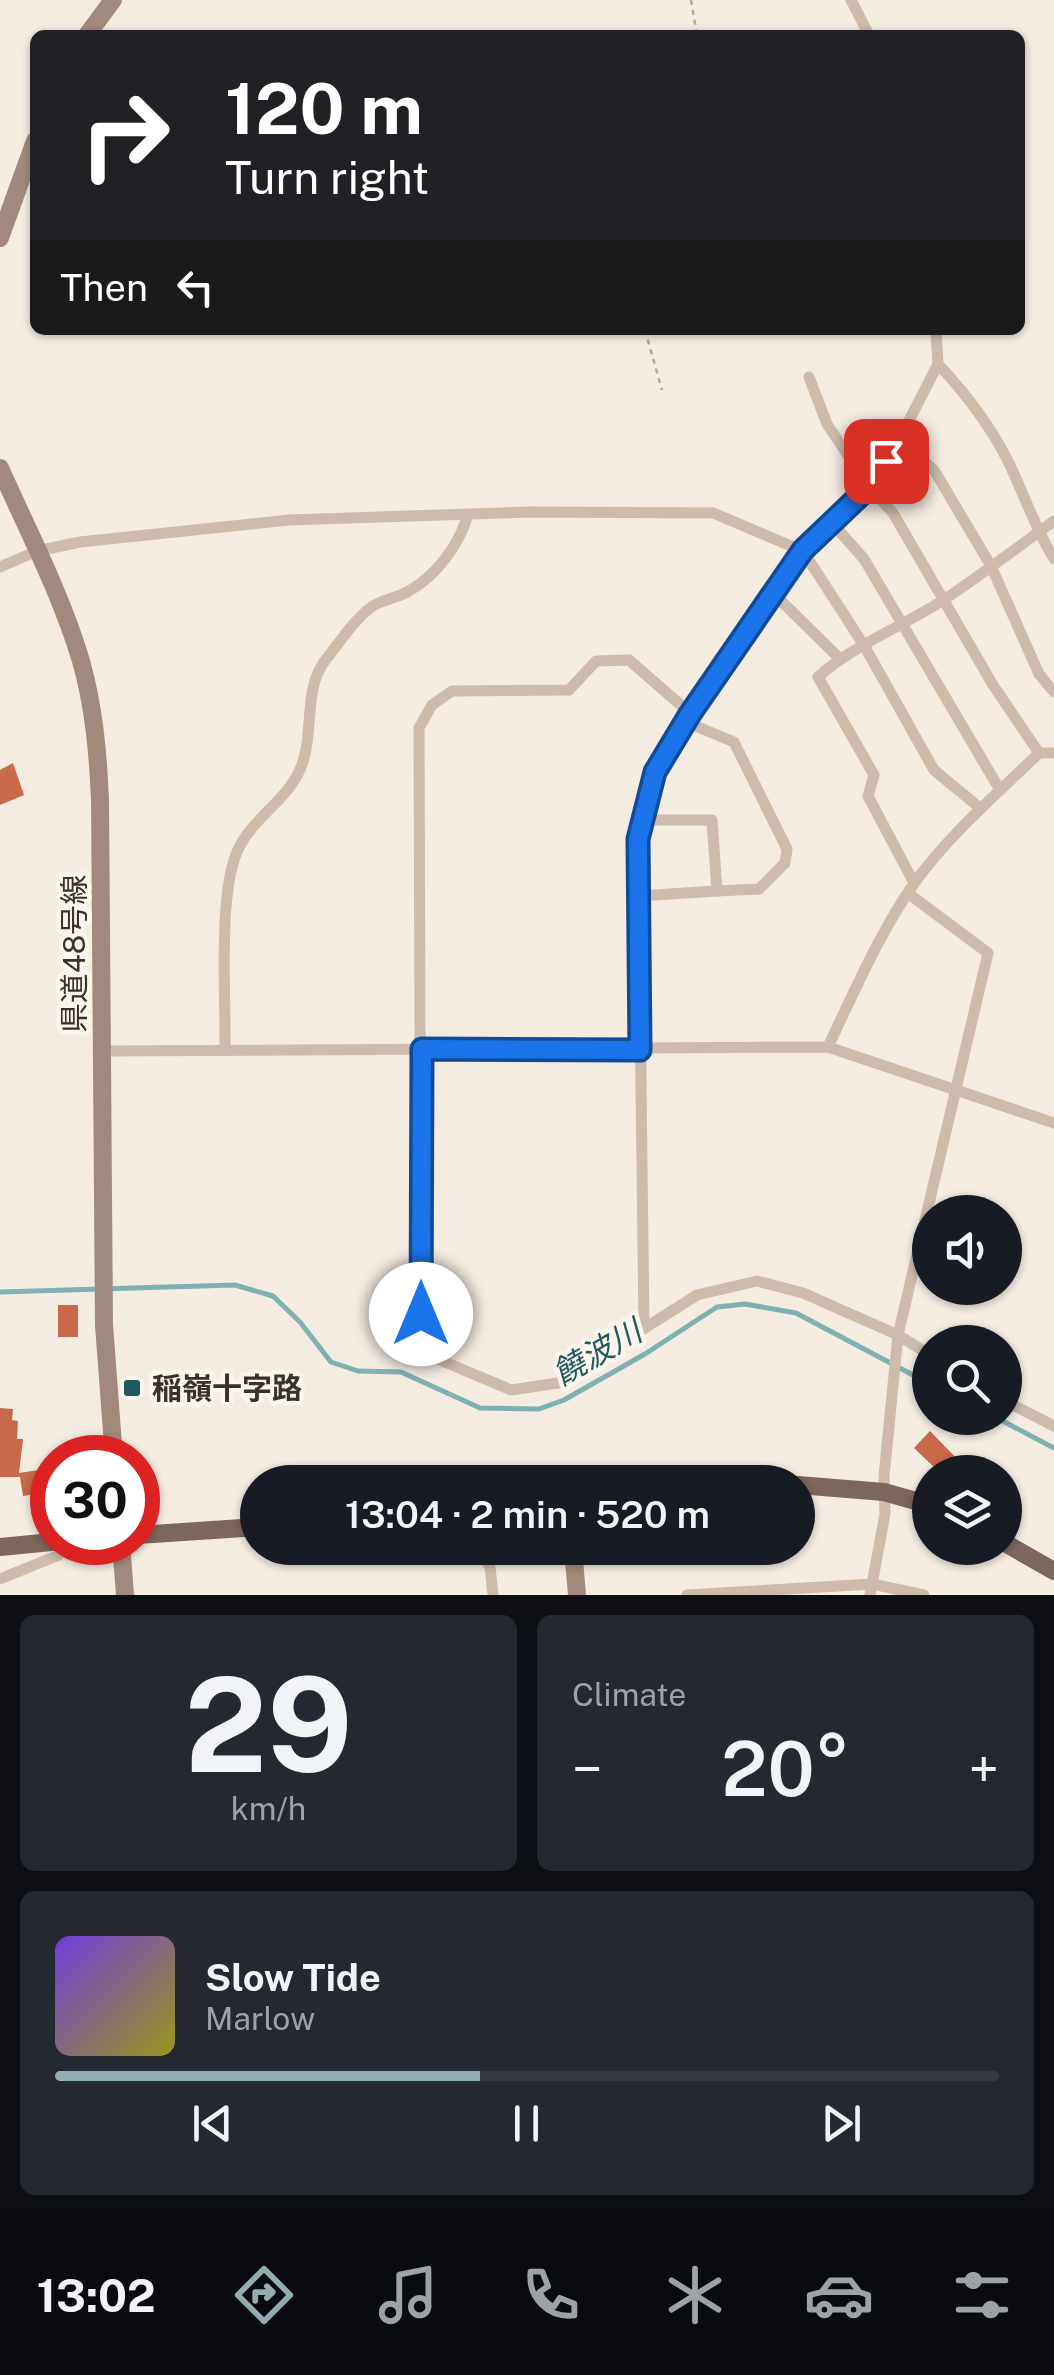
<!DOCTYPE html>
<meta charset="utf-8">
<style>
body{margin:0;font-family:"Public Sans","Noto Sans JP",sans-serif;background:#242831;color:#f1f3f6;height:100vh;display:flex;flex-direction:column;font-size:38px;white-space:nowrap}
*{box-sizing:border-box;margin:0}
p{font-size:32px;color:#9ea1a6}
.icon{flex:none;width:55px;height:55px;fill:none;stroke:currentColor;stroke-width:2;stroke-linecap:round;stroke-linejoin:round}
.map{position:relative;height:1595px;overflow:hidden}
.panel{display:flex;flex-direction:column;gap:20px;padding:20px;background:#0d0f14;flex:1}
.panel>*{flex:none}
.top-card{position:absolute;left:30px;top:30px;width:995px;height:305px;border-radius:15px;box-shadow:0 2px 8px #0004;background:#202124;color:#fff;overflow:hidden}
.controls{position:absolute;left:912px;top:1195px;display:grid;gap:20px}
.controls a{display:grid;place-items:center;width:110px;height:110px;border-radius:50%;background:#171b24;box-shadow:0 2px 8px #0004;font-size:50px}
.speed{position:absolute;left:30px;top:1435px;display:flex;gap:20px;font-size:50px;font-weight:700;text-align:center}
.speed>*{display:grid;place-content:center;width:130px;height:130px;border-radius:50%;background:#171b24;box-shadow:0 2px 8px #0004;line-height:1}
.speed .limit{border:15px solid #d22;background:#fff;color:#111}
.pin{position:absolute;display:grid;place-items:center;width:85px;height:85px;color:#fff;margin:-42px;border-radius:20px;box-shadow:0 5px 15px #0006}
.me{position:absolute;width:110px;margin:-55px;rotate:0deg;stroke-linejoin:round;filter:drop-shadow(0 0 8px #0008)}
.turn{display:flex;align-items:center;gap:35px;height:210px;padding:0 30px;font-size:45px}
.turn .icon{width:130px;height:130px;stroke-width:2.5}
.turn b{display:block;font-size:70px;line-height:85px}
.then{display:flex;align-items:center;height:95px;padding:0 30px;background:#0003;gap:20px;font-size:38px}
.big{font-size:75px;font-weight:600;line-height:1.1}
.panel .widget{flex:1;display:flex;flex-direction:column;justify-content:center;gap:15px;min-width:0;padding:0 35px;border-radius:15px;background:#242831}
.panel .dial{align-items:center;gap:0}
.dial b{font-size:130px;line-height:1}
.song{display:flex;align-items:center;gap:30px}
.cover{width:120px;height:120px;border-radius:15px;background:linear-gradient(135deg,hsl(260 70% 55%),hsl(60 70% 35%))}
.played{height:10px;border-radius:5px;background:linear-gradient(90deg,#92aeb2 45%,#363941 45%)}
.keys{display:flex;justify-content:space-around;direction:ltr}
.heat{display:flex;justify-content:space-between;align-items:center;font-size:55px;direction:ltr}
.panel .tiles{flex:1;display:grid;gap:20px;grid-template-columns:1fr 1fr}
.widget:last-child{grid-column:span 2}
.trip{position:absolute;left:240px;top:1465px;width:575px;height:100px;border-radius:50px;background:#171b24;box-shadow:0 2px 8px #0004;font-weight:600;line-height:100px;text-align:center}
.menu{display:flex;height:160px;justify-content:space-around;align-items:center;background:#090b0e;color:#9ea1a6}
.menu .icon{width:70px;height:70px}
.menu .current{color:#92aeb2}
.menu b{font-size:45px;color:#f1f3f6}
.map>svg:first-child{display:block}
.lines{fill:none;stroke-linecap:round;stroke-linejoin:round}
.stream{stroke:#7fb0b2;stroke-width:5}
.building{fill:#c8694b}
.path{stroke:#b9a596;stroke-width:2.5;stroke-dasharray:5 5;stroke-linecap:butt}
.street{stroke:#cdbbac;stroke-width:11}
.secondary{stroke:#a18a7d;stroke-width:18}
.primary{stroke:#7d675c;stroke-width:18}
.route-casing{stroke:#114b97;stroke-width:25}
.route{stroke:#1a73e8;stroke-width:18}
.poi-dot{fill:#1f5a5e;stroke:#fbf5ee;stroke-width:4}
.labels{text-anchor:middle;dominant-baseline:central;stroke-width:9;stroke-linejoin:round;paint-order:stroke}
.street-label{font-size:30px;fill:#3b302b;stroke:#fbf5ee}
.poi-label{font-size:30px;font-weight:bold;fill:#3b302b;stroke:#fbf5ee;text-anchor:start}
.water-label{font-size:32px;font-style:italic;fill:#1f5a5e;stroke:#fbf5ee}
</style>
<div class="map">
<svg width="1054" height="1595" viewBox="0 0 1054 1595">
<rect width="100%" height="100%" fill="#f4ebe1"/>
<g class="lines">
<!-- stream -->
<g class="stream">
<path d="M0 1292 235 1285 273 1296 300 1322 331 1362 358 1371 401 1372 480 1408 539 1409 564 1400 645 1354 717 1307 745 1304 796 1313 930 1384"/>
<path d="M997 1418 1054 1448"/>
</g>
</g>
<!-- building -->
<g class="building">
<path d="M13 763 24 795 0 805V770Z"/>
<rect x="58" y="1305" width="20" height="32"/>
<path d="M0 1408 13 1409 12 1420 18 1421 17 1439H23L19 1473 52 1468 50 1501 37 1503 36 1494 23 1496 20 1477H0Z"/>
<path d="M930 1431 961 1463 951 1472H939L914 1448Z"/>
</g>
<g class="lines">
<!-- path -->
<g class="path">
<path d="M691 0 697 35"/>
<path d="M645 330 662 390"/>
</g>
<!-- street -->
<g class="street">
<path d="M851 0 869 35"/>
<path d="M938 364C968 396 996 433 1014 474 1027 503 1037 531 1054 559"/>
<path d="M809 377 827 424 869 487 893 513 993 685 1039 753"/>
<path d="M899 440 934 470 991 566 1039 674 1054 692"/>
<path d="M834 525 864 559 1000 790"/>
<path d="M0 567 37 551 80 542 289 520 529 512 713 513 803 551 865 647 934 770 980 808"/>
<path d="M774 594 839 658"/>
<path d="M691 714 629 660 596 661 569 690 452 691 432 705 419 728 421 1352 511 1390 558 1383 697 1295 757 1281 803 1293 898 1335 930 1355"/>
<path d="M686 722 734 742 787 849 785 863 759 889 717 891"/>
<path d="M914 883 868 796 874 775 818 677C852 646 905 625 945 599 982 574 1018 547 1054 521"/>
<path d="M909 894 988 953 898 1335 884 1476 885 1514 872 1584 924 1595"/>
<path d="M638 896 717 891 712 820H643"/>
<path d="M828 1047C854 992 880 932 915 882 950 834 996 795 1039 753H1054"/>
<path d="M225 1050C226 999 218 896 237 852 251 818 288 801 301 767 315 733 302 688 327 658 340 642 356 617 373 606 384 599 398 598 409 591 436 576 460 544 468 514"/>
<path d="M102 1051 828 1047 1054 1123"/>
<path d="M644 1328 638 839 655 772 691 714 803 551 869 487 899 440 938 364 936 330"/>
<path d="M1005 1401 1054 1426"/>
<path d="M477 1548 490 1567 493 1595"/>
<path d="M0 1579 59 1555 61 1542"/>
<path d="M687 1595 872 1584 870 1595"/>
</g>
<!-- secondary -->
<g class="secondary">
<path d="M87 35 113 0"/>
<path d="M0 238 35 141"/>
<path d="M0 468C28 531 61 594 81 661 94 707 98 753 100 800L104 1325 114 1458"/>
<path d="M121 1542 125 1595"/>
<path d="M573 1548 577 1595"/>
</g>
<!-- primary -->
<g class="primary">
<path d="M798 1485 884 1492 930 1505"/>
<path d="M138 1535 258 1527"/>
<path d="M1005 1543 1054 1571"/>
<path d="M0 1547 52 1542"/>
</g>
</g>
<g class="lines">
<!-- route casing -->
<g class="route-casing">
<path id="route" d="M421 1314 422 1049 640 1050 638 839 655 772 690 714 803 550 869 487 886 461"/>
</g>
<!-- route -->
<use href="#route" class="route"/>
</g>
<!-- markers -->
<rect class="poi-dot" x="122" y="1378" width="20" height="20" rx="5"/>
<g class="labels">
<!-- street labels -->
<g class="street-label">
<text transform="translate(74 954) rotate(-90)">県道48号線</text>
</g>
<!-- poi labels -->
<g class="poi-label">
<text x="152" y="1388">稲嶺十字路</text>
</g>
<!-- water labels -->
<g class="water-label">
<text transform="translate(597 1352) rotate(-30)">饒波川</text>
</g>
</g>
</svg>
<div class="controls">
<a><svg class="icon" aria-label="sound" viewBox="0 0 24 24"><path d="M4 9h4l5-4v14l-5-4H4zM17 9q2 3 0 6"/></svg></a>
<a><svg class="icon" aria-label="search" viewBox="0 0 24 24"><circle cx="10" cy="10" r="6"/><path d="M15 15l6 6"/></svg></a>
<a><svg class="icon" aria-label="layers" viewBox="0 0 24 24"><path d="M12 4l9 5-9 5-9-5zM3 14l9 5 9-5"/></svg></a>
</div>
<div class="speed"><div class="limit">30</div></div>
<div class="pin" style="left:886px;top:461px;background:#d93025"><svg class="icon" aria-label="arrive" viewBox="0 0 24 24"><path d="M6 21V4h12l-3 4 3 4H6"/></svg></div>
<svg class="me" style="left:421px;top:1314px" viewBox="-20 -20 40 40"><circle r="19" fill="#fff"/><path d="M0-13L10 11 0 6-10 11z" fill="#1a73e8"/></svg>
<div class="trip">13:04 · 2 min · 520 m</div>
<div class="top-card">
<div class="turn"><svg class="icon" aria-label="right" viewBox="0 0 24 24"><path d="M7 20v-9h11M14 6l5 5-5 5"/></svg><div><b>120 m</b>Turn right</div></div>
<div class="then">Then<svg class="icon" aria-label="left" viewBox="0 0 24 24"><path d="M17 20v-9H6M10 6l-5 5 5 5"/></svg></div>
</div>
</div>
<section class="panel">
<div class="tiles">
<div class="widget dial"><b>29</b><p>km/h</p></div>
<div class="widget"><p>Climate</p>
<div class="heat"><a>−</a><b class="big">20°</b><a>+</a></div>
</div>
<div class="widget">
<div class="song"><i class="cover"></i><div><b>Slow Tide</b><p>Marlow</p></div></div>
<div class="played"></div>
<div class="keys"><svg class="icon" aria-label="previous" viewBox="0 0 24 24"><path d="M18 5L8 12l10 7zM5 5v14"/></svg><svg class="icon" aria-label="pause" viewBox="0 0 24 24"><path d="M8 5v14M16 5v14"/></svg><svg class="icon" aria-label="next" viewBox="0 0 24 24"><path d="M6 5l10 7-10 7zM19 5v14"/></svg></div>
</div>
</div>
</section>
<nav class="menu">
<b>13:02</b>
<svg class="icon current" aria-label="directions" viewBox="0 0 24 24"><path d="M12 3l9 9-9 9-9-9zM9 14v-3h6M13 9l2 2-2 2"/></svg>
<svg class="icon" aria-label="music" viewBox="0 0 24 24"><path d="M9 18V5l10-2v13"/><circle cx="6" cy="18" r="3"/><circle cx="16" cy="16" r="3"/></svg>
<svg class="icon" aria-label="phone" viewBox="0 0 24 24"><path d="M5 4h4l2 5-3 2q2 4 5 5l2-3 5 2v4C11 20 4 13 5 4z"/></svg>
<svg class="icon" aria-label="climate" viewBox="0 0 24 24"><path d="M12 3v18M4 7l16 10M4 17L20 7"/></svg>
<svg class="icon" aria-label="car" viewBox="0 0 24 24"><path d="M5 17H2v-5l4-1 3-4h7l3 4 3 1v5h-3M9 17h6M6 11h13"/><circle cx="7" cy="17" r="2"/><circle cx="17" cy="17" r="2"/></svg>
<svg class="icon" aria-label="filters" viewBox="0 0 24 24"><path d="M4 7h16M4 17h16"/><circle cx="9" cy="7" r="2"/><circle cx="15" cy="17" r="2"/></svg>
</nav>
